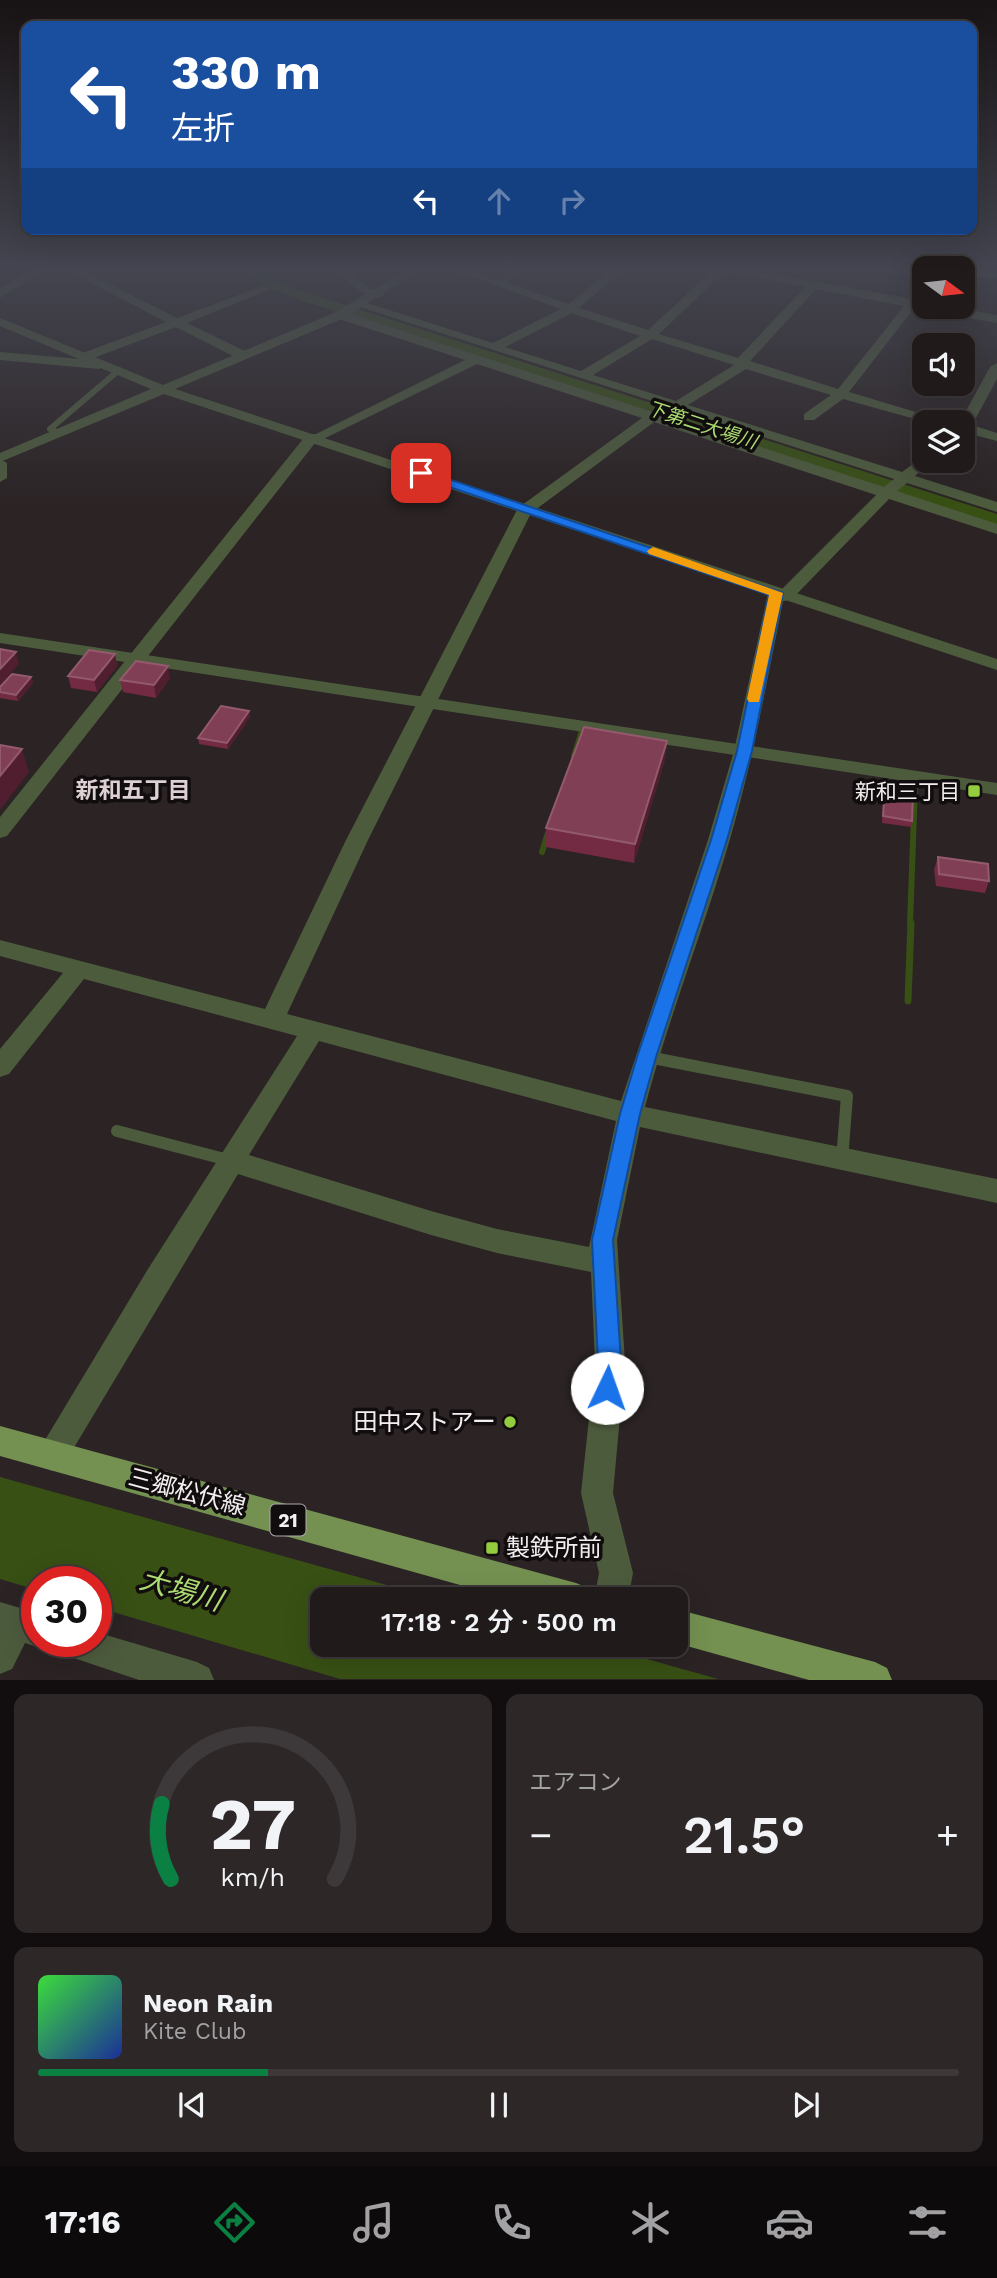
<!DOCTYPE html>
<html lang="ja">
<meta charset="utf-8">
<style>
body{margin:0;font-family:"Work Sans","Noto Sans JP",sans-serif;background:#2d2728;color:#f1f3f6;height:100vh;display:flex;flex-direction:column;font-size:26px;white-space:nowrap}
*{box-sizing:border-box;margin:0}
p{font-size:23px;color:#a2a1a3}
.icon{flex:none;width:38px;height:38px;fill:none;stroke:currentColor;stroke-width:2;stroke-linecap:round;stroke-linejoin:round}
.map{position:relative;height:1680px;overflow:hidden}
.sheet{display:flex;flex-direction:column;gap:14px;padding:14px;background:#120e0f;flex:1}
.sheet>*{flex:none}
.banner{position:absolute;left:21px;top:21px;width:956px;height:214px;border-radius:14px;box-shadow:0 7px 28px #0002,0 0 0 2px #3d383a;background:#1a4fa0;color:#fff;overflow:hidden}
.needle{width:46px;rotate:105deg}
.fabs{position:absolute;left:912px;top:256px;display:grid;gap:14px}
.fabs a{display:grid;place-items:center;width:63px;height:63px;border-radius:14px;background:#201a1b;box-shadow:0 7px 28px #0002,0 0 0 2px #3d383a;font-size:35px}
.speed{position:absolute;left:21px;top:1566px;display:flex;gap:14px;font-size:35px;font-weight:700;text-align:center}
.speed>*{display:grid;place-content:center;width:91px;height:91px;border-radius:50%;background:#201a1b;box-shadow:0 7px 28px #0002,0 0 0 2px #3d383a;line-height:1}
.speed .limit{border:10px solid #d22;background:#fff;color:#111}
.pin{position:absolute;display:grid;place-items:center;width:60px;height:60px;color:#fff;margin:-30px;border-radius:14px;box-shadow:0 4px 10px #0006}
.me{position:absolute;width:77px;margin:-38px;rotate:3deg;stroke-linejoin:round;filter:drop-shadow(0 0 5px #0008)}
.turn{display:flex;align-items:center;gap:24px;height:147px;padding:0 35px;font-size:32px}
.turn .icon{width:91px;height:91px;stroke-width:2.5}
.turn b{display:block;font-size:49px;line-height:60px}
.lanes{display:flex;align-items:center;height:66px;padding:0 35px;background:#0003;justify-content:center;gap:35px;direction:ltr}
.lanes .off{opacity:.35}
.big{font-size:52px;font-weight:600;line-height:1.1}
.sheet .tile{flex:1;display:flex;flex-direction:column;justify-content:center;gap:10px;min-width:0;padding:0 24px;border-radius:14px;background:#2d2728}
.sheet .dial{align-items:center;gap:0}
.dial svg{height:182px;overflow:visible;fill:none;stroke:#3d383a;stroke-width:7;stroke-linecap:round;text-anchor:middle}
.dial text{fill:#f1f3f6;stroke:none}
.song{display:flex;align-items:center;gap:21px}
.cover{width:84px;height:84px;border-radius:10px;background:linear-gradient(135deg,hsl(120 70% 55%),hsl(230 70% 35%))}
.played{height:7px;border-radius:4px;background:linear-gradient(90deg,#0b8043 25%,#3d383a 25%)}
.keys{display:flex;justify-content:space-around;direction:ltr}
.heat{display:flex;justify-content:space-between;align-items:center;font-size:38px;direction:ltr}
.sheet .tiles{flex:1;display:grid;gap:14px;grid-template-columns:1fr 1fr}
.tile:last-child{grid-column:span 2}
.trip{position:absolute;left:310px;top:1587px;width:378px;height:70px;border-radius:14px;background:#201a1b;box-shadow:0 7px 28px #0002,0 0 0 2px #3d383a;font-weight:600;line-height:70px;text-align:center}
.menu{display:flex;height:112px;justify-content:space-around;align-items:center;background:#0d0a0b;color:#a2a1a3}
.menu .icon{width:49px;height:49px}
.menu .on{color:#0b8043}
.menu b{font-size:32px;color:#f1f3f6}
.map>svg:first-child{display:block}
.water{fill:#385014}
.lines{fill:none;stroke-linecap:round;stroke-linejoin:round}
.stream-far1{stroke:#385014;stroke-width:6}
.stream{stroke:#385014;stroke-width:7}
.canal{fill:#385014;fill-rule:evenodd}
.service-far1{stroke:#4d5b3d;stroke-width:6}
.service{stroke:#4d5b3d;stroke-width:12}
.minor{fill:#4d5b3d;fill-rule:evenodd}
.tertiary{fill:#4d5b3d;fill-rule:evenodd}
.primary{fill:#749151;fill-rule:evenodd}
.trunk{fill:#7c9c54;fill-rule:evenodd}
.wall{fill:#732a43}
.shaded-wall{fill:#501e2f}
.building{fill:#813f55;stroke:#935a6e;stroke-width:2}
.route{fill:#1a73e8;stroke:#114b97;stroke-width:2}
.slow{fill:#f59e0b}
.poi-dot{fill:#93cc3d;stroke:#110d0e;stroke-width:2.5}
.labels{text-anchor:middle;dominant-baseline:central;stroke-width:7;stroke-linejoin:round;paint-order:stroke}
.far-water-label{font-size:19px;font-style:italic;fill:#acdb72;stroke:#110d0e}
.shield{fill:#110d0e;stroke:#b0aaac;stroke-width:2}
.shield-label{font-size:19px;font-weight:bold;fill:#f4eeef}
.poi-label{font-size:21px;fill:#f4eeef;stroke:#110d0e;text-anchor:end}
.neighbourhood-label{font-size:23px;font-weight:bold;fill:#dcd0d3;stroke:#110d0e}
.near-poi-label{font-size:24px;fill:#f4eeef;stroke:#110d0e;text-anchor:end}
.near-street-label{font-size:24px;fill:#f4eeef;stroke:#110d0e}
.near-water-label{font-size:28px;font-style:italic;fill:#acdb72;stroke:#110d0e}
</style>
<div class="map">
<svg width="997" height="1680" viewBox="0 0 997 1680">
<rect width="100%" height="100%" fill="#2b2324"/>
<!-- water -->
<path class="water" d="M0 1477 437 1599 322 1600V1645H597L718 1679H340L96 1607V1582H37V1590L0 1579Z"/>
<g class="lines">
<!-- stream-far1 -->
<g class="stream-far1">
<path d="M574 756 582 731"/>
<path d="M542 852 548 833"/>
<path d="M910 924 915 786"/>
</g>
<!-- stream -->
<path class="stream" d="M908 1001 911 923"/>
<!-- canal -->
<path class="canal" d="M245 270H260L277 282 317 296 997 514V525L307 302 269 288Z"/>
<!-- service-far1 -->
<g class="service-far1">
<path d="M500 283 518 270"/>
<path d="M59 433 50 429 119 370"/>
</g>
<!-- service -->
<g class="service">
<path d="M648 1057 847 1096 842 1160"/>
<path d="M117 1131 232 1161"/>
</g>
<!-- minor -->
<g class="minor">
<path d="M30 270H44L0 298V289Z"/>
<path d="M67 270H82L177 318 263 286 273 288 187 323 247 352V358H237L176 327 88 360 104 362 106 365 99 369 0 360V352L80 359V354L166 322Z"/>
<path d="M333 270H346L371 289 385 294 379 298 363 293Z"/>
<path d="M453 270H470L569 304 610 270H623L579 308 648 330 713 270H751L912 299 924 302V306H948L997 315V323L914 308 849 392 949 422H926L843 399 814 420H804V414L831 395 746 369 688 405 902 472 924 456V460H933L915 476 997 502V512L907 483 897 491 997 524V534L889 499 791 600 783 601C767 681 753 760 730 839 704 929 669 1016 645 1107L997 1179V1203L640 1127 617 1240 625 1362 613 1493 633 1573 628 1600H594L599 1573 581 1493 595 1362 591 1272 497 1253 431 1235 238 1174 63 1466 52 1471 41 1466 36 1455 148 1269 297 1036 84 979 9 1074 0 1077V1049L63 973 0 956V940L265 1009 346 840 518 508 642 418 477 364 315 443 7 836 0 838V817L307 434H316L465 360 336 318V312H344L884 487 894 479 354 305 364 302 493 343 561 309ZM725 271 805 287 738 358 659 334ZM816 289 904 306 838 389 750 361ZM572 313 640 336 581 371 505 347ZM652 339 734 365 676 401 593 375ZM654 422 876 495 782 589 776 588 768 593 734 751 708 840 621 1101 287 1014 368 840 531 513ZM319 1041 616 1121 589 1247 497 1229 431 1211 249 1155Z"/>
<path d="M997 363V379L972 425 997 433V441L967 433 962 434V422H960L990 367Z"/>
<path d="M0 459 7 463V478L0 482Z"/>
<path d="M0 1602 37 1613V1642H49L37 1647 25 1643 12 1669 0 1674Z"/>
<path d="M96 1632 197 1662 209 1668 214 1680H139L62 1654 57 1642H96Z"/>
</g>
<!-- tertiary -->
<g class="tertiary">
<path d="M406 270H420L344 318 175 389 997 659V670L164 394 0 462V453L151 389 0 326V318L163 385 336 312Z"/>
<path d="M0 633 997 783V795L0 643Z"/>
</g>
<!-- primary -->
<g class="primary">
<path d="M0 1426 576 1583 588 1588 593 1600H514L0 1456Z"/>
<path d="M676 1609 875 1662 887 1668 892 1680H809L676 1643Z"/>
</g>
<!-- trunk -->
<g class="trunk">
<path d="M904 270H924V274Z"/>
<path d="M962 270 997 272V278L962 276Z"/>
</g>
</g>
<!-- wall -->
<g class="wall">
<path d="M115 654 117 666 97 692 71 688 68 676Z"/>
<path d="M31 677 33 683 18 701 0 698V687Z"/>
<path d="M170 678 156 698 123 692 120 680Z"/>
<path d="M249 711 250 717 228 749 199 744 198 738Z"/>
<path d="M667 741 665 759 634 863 546 847V828Z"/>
<path d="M885 790 912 821 911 827 882 823 883 796Z"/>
<path d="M938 857 989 881 985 893 936 886 934 870Z"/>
</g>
<!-- shaded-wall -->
<g class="shaded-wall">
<path d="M16 652 19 664 0 685V669Z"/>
<path d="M115 654 117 666 97 692 94 680Z"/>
<path d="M168 666 170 678 156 698 154 685Z"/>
<path d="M31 677 33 683 18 701 16 695Z"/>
<path d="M249 711 250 717 228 749 227 743Z"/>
<path d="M667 741 665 759 634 863 635 844Z"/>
<path d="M22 749 29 772 0 810V776Z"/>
</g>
<!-- building -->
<g class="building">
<path d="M0 649 16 652 0 669Z"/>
<path d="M89 650 115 654 94 680 68 676Z"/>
<path d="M136 661 168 666 154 685 120 680Z"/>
<path d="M12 674 31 677 16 695 0 692V687Z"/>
<path d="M221 706 249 711 227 743 198 738Z"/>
<path d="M584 727 667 741 635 844 546 828Z"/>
<path d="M0 745 22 749 0 776Z"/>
<path d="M885 790 913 794 912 821 883 816Z"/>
<path d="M938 857 988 864 989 881 939 874Z"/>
</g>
<!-- sky -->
<linearGradient id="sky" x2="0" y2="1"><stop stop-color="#181314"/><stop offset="0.53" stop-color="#444550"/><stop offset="1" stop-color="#444550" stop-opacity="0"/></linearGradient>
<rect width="997" height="506" fill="url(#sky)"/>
<!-- route -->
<path class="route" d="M417 471H425L783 593 752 751 727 840 656 1057 640 1114 613 1240 621 1362 615 1396 607 1399 599 1396 596 1388 598 1362 592 1240 620 1114 637 1057 711 840 737 751 769 595 417 476Z"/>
<!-- slow -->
<path class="slow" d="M653 547 783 593 759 702H749L747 699 769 595 649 554 647 551Z"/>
<!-- markers -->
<g class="poi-dot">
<rect x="967" y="784" width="14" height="14" rx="3.5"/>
<circle cx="510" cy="1422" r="7"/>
<rect x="485" y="1541" width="14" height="14" rx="3.5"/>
</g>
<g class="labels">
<!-- far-water labels -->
<g class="far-water-label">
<text transform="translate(702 425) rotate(18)">下第二大場川</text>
</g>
<!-- shield labels -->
<rect class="shield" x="270.5" y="1504.5" width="35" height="31" rx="5"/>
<g class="shield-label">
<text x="288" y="1520">21</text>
</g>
<!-- poi labels -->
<g class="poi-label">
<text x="960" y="791">新和三丁目</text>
</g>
<!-- neighbourhood labels -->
<g class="neighbourhood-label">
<text x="133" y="790">新和五丁目</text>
</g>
<!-- near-poi labels -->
<g class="near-poi-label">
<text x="496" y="1422">田中ストアー</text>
<text x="506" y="1548" text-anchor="start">製鉄所前</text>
</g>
<!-- near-street labels -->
<g class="near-street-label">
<text transform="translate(187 1492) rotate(15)">三郷松伏線</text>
</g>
<!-- near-water labels -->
<g class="near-water-label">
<text transform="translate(181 1590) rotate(16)">大場川</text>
</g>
</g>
</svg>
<div class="fabs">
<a><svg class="needle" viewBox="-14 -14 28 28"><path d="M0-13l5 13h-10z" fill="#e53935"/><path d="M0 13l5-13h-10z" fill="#a2a1a3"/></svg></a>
<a><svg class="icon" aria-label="sound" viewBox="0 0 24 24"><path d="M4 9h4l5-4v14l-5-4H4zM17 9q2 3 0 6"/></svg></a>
<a><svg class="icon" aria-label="layers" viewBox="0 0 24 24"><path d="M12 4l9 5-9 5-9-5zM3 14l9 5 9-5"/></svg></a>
</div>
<div class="speed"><div class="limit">30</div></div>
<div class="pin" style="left:421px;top:473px;background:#d93025"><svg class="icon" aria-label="arrive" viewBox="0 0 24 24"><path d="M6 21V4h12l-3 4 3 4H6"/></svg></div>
<svg class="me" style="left:607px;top:1388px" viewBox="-20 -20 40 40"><circle r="19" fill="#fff"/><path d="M0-13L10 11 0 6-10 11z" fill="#1a73e8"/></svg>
<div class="trip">17:18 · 2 分 · 500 m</div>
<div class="banner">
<div class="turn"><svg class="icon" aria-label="left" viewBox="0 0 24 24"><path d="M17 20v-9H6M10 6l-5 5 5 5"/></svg><div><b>330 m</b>左折</div></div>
<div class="lanes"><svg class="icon" aria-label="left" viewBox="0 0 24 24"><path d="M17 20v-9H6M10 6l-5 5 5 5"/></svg><svg class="icon off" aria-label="ahead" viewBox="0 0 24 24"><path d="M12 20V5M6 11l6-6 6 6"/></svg><svg class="icon off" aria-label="right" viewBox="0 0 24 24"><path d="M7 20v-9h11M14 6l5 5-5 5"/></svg></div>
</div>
</div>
<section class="sheet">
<div class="tiles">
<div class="tile dial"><svg viewBox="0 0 100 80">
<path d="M14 69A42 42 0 1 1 86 69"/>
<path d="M14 69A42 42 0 0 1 10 36" stroke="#0b8043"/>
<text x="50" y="56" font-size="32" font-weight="700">27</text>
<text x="50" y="72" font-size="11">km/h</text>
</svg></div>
<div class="tile"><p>エアコン</p>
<div class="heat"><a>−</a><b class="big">21.5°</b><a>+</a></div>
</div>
<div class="tile">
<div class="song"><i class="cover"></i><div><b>Neon Rain</b><p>Kite Club</p></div></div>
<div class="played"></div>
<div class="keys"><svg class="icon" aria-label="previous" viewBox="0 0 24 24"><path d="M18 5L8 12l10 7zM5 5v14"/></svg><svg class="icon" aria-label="pause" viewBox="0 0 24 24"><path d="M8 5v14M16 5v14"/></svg><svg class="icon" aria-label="next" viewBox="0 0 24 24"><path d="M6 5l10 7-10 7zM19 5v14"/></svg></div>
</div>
</div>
</section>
<nav class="menu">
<b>17:16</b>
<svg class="icon on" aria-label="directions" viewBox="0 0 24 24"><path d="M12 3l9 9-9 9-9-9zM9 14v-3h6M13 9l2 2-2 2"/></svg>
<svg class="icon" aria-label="music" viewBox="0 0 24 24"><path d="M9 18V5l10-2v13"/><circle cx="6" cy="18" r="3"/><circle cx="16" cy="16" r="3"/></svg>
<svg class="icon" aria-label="phone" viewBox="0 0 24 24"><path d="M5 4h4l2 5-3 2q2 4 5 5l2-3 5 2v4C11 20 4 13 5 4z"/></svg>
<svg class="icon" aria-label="climate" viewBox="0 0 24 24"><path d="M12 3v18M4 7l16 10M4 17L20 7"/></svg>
<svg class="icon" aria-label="car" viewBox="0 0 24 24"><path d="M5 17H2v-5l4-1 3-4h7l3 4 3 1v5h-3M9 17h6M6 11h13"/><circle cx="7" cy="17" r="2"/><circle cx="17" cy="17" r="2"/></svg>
<svg class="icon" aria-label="filters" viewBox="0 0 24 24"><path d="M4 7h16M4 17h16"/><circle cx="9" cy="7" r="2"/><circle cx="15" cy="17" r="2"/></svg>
</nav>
